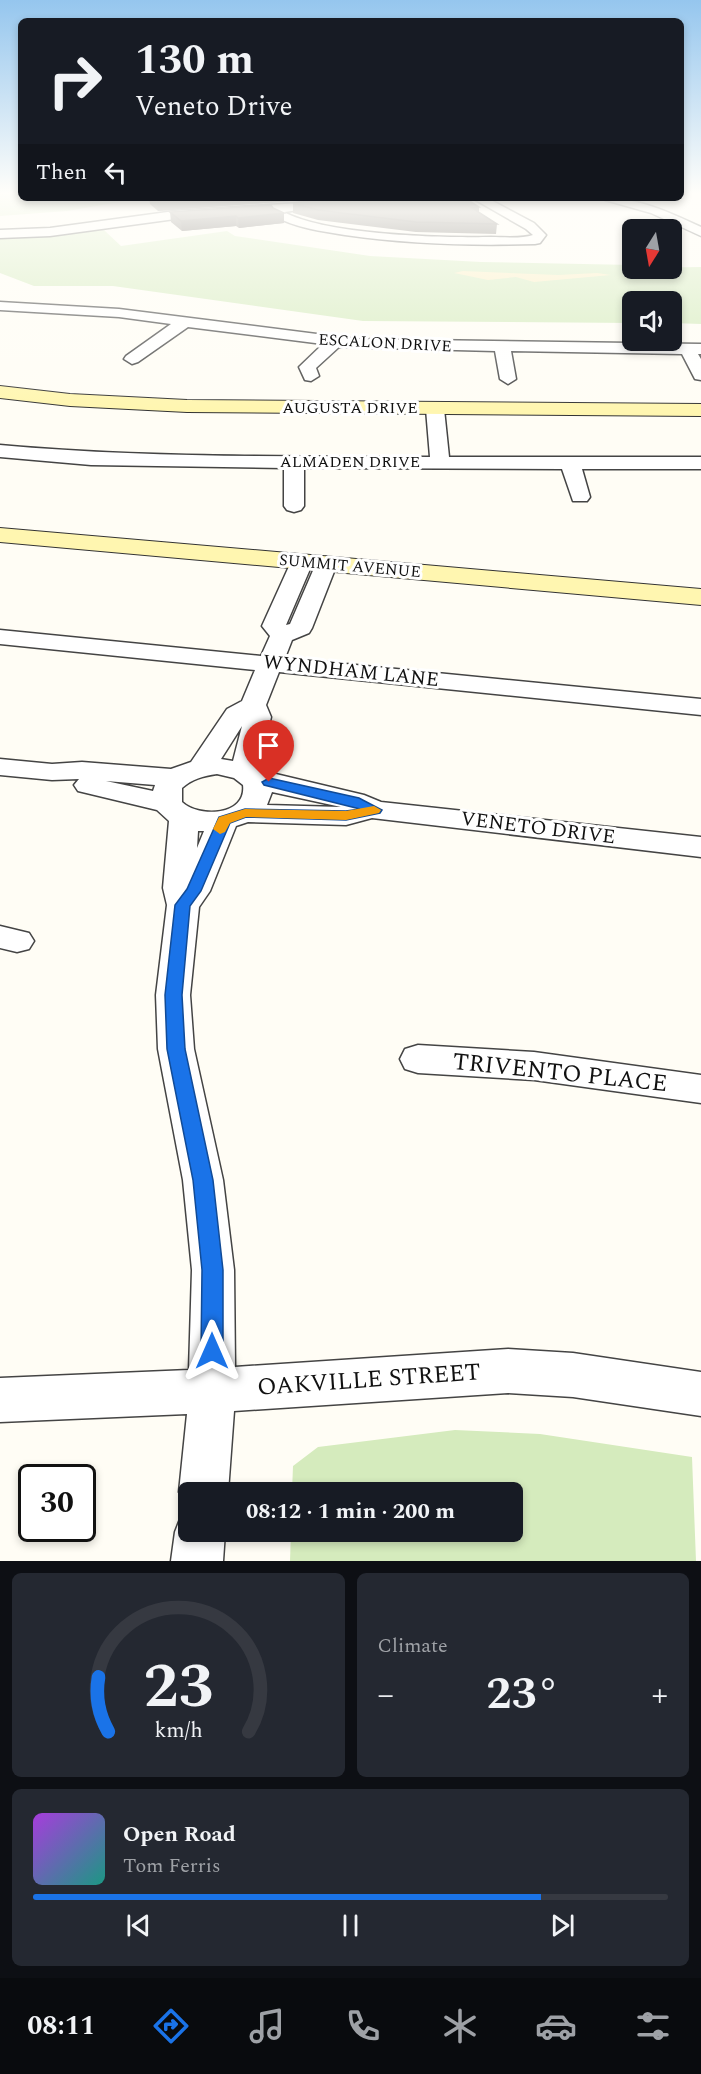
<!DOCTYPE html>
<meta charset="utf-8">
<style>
body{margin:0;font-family:Spectral,serif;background:#242831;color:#f1f3f6;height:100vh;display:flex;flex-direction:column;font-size:22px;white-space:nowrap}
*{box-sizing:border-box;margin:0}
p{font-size:20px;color:#9ea1a6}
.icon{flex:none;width:33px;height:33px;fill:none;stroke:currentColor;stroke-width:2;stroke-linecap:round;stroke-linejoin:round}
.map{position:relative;height:1561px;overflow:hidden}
.side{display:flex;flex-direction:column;gap:12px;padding:12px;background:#0d0f14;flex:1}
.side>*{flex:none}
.top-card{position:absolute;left:18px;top:18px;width:666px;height:183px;border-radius:9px;box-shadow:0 3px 9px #0003;background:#171b24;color:#f1f3f6;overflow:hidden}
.needle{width:39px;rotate:191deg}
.buttons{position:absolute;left:622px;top:219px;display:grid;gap:12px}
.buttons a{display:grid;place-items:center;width:60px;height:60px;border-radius:9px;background:#171b24;box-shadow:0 3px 9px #0003;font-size:30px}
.speed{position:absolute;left:18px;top:1464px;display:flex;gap:12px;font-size:30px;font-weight:700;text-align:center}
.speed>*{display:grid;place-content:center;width:78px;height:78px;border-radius:50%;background:#171b24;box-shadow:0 3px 9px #0003;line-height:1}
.speed .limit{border:3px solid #111;border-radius:9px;background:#fff;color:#111}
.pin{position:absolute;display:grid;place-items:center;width:51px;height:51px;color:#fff;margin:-62px -26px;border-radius:50% 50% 50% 0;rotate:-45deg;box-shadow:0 0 6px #0007}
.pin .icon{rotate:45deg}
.me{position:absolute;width:66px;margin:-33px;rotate:0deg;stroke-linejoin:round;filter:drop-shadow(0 0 4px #0008)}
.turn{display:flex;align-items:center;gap:21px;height:126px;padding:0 18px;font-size:27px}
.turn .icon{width:78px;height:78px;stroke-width:2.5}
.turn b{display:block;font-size:42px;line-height:51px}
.then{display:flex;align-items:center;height:57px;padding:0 18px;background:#0003;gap:12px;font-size:22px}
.big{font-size:45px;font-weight:700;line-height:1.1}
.side .widget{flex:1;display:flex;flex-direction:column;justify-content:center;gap:9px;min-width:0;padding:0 21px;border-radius:9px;background:#242831}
.side .dial{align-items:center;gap:0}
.dial svg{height:156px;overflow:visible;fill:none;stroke:#363941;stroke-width:7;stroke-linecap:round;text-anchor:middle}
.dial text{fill:#f1f3f6;stroke:none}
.song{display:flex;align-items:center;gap:18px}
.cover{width:72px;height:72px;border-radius:9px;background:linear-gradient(135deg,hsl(280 70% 55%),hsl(170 70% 35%))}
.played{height:6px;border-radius:3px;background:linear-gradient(90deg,#1a73e8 80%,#363941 80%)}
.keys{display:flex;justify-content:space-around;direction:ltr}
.heat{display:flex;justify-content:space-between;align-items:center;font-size:33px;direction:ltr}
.side .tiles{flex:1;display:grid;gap:12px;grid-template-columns:1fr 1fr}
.widget:last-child{grid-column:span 2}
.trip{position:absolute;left:178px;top:1482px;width:345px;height:60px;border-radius:9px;background:#171b24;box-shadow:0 3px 9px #0003;font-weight:700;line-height:60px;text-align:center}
.menu{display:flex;height:96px;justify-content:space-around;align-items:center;background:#090b0e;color:#9ea1a6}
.menu .icon{width:42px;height:42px}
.menu .current{color:#1a73e8}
.menu b{font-size:27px;color:#f1f3f6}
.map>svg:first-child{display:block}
.green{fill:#d5ebbd}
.sand{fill:#fbeec1}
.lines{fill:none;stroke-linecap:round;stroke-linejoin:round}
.street-casing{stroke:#444;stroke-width:3}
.secondary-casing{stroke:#333;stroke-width:2}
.street{fill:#fff;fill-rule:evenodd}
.secondary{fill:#fff6b0;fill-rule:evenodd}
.wall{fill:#4d4742}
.shaded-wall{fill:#3f3936}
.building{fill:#5a524d;stroke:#3f3936;stroke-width:1.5}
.route{fill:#1a73e8;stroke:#114b97;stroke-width:1.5}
.slow{fill:#f59e0b}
.labels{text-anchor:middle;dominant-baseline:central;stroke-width:6;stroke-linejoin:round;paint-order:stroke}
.far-street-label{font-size:16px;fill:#111;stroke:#fff}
.street-label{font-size:20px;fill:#111;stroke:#fff}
.near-street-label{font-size:24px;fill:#111;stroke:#fff}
</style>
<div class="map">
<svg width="701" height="1561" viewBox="0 0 701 1561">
<rect width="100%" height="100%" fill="#fffdf5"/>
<!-- green -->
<g class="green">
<path d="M0 192H21V198H164L131 200 67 211 0 216Z"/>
<path d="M104 230 121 246 227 231 235 236 370 256 481 262 633 265V268L701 267V324L672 323V302H633V323L363 321 113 286H34L0 273V239Z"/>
<path d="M455 1430 540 1434 692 1457 696 1561H290L291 1532H513V1492H292L293 1466 318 1447Z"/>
</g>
<!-- sand -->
<path class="sand" d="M463 271 558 275 597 273 611 275 534 282 516 277 488 280 454 273Z"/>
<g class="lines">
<!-- street casing -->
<g class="street-casing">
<g id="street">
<path d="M347 198H377L371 201 284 212C327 235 440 238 491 237 504 237 521 239 533 235L526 229 472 198H487L534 223 546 235 540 243 535 244C471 246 408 244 345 235 321 231 296 228 274 216L273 212 175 219 50 236 0 238V230L50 228 175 211 315 202Z"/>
<path d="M603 198C639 198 669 212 701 227V236L651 213 605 200Z"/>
<path d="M0 302 119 309 356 339 701 344V354H698L701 359V380L695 379 682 354 511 351 516 379 508 384 500 379 495 351 339 347 316 368 319 376 311 381 305 380 299 367 323 344 188 327 138 362 132 364 124 359 126 356 171 324 119 317 0 310Z"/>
<path d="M435 404 441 405 444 409 449 457H701V469H582L590 497 587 501H573L562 469 304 468V506L301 510 294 512 287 510 284 506V468L91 465 0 457V445C143 458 286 456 430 457L426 409 429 405Z"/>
<path d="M302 555 310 557 313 562 286 625 290 624 318 559 326 557 334 559 337 564 312 628 309 633 292 640 285 658 701 699V715L279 672 266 705 271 717 259 770 364 795 381 802 701 837V857L372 818 346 825 248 822 236 826 210 891 199 907 190 995 194 1049 223 1180 234 1270 235 1367 508 1349 573 1353 701 1372V1416L573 1397 508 1393 234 1411 228 1492H189V1510L179 1492 187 1414 0 1422V1378L189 1370 192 1270 183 1180 158 1049 156 995 167 905 163 888 169 821 157 810 78 791 74 785 79 779 52 780 0 775V759L52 764 82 762 171 769 191 762 227 709 242 701 255 670 0 644V630L261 656 270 636 262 626 291 562 294 557ZM242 726 233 761 221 759ZM217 774 234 778 243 785C247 816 199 818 182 802V788C192 779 203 776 217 774ZM106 781 155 785 153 791ZM272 792 341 807 267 805ZM198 831H204L197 848Z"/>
<path d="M0 926 29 933 34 941 29 949 17 952 0 948Z"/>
<path d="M418 1045 534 1052 701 1075V1103L534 1080 418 1073 405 1069 400 1059 405 1049Z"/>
<path d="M189 1511V1532H225L223 1561H171L175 1532 182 1514Z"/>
</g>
</g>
<!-- secondary casing -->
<g class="secondary-casing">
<g id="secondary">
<path d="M0 386 70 394 187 400 701 404V416L187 412 70 406 0 398Z"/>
<path d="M0 528 701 589V605L0 542Z"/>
</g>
</g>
<!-- street -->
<use href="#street" class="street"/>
<!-- secondary -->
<use href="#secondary" class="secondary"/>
</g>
<!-- wall -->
<g class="wall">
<path d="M149 198H329L158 211 150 204Z"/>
<path d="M293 203 479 212 497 224 496 234 416 232 318 220 293 213Z"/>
<path d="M273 208 284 213V223L239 228 236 226 182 231 171 222 170 212Z"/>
</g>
<!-- shaded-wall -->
<g class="shaded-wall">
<path d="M205 198H329L158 211 157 201Z"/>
<path d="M479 207V217L472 208Z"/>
<path d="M284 213V223L239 228 238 218Z"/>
<path d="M236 216V226L182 231 181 221Z"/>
</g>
<!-- building -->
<g class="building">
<path d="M153 198H205L157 201Z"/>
<path d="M333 198H465L479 207 472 208 497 224 416 222 318 210 293 203Z"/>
<path d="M271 205 273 208 284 213 238 218 236 216 181 221 170 212Z"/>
</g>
<!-- sky -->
<linearGradient id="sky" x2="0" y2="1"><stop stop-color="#95c6ee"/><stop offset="0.47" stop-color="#fffefa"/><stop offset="1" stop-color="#fffefa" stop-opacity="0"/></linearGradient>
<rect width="701" height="411" fill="url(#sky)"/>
<!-- route -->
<path class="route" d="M269 778 359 798 382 810 380 813 346 820 246 817 230 823 201 891 190 906 182 995 185 1049 213 1180 223 1270V1351L220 1358 212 1361 205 1358 201 1351 202 1270 193 1180 167 1049 165 995 175 905 187 889 219 817 245 809 346 811 360 809 264 785 262 782Z"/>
<!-- slow -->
<path class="slow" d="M374 806 381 810 379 813 346 820 246 817 230 823 225 832 220 834 213 829 219 817 245 809 346 811Z"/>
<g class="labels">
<!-- far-street labels -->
<g class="far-street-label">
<text transform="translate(385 343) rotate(3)">ESCALON DRIVE</text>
<text x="350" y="408">AUGUSTA DRIVE</text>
<text x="350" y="462">ALMADEN DRIVE</text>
<text transform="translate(350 566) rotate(5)">SUMMIT AVENUE</text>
</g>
<!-- street labels -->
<g class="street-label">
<text transform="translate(351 671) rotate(6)">WYNDHAM LANE</text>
<text transform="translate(538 828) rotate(7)">VENETO DRIVE</text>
</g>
<!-- near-street labels -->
<g class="near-street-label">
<text transform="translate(560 1073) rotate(6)">TRIVENTO PLACE</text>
<text transform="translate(369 1380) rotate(-4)">OAKVILLE STREET</text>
</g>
</g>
</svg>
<div class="buttons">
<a><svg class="needle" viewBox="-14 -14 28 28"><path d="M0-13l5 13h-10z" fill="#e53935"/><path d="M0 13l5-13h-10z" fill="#9ea1a6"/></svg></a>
<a><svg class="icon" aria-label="sound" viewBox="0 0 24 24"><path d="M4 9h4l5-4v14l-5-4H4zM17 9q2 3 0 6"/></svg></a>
</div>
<div class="speed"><div class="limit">30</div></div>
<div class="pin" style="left:269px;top:782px;background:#d93025"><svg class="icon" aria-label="arrive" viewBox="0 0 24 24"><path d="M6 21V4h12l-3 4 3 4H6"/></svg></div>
<svg class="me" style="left:212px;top:1351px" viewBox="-20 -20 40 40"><path d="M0-17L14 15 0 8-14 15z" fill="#1a73e8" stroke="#fff" stroke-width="4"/></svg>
<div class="trip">08:12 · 1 min · 200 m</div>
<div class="top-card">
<div class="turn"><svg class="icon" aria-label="right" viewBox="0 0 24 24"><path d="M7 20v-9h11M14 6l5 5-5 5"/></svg><div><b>130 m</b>Veneto Drive</div></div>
<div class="then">Then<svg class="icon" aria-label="left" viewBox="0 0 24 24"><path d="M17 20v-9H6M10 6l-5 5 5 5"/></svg></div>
</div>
</div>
<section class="side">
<div class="tiles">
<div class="widget dial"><svg viewBox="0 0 100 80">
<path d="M14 69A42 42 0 1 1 86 69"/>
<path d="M14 69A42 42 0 0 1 9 41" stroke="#1a73e8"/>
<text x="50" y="56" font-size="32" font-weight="700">23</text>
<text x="50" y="72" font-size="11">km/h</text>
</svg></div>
<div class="widget"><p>Climate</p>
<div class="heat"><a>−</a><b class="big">23°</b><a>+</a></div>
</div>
<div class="widget">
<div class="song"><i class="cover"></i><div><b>Open Road</b><p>Tom Ferris</p></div></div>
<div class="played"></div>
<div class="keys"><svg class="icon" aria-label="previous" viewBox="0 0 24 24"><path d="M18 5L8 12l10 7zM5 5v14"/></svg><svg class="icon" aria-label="pause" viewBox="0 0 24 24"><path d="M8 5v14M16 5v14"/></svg><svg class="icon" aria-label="next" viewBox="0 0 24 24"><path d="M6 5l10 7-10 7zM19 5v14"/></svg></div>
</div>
</div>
</section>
<nav class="menu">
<b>08:11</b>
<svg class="icon current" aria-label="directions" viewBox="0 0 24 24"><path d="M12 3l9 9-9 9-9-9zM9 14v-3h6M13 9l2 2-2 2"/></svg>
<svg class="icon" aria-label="music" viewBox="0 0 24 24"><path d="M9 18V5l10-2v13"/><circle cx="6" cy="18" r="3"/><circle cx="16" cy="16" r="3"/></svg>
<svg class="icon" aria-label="phone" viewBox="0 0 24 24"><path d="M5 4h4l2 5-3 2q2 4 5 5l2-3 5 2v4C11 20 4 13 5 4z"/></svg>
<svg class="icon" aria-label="climate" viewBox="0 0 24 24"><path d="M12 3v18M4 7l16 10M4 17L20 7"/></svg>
<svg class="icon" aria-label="car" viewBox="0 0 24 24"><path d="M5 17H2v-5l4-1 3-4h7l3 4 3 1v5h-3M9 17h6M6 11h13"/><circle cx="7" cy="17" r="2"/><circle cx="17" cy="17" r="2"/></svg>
<svg class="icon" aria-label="filters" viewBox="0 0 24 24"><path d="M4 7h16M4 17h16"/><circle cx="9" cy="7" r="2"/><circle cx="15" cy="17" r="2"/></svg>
</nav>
